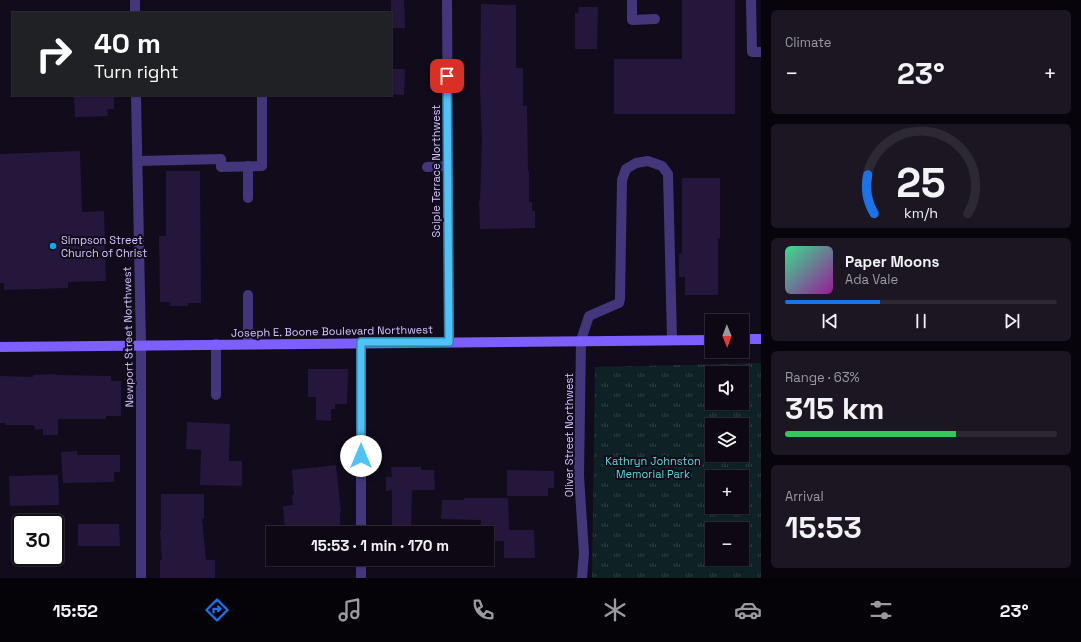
<!DOCTYPE html>
<meta charset="utf-8">
<style>
body{margin:0;font-family:"Space Grotesk",sans-serif;background:#1b1622;color:#f1f3f6;height:100vh;display:flex;flex-direction:column;font-size:15px;white-space:nowrap}
*{box-sizing:border-box;margin:0}
p{font-size:13px;color:#9a9aa0}
.icon{flex:none;width:22px;height:22px;fill:none;stroke:currentColor;stroke-width:2;stroke-linecap:round;stroke-linejoin:round}
.map{position:relative;flex:1;overflow:hidden}
.sheet{display:flex;flex-direction:column;gap:10px;padding:10px;background:#07040b;width:320px}
.sheet>*{flex:none}
.banner{position:absolute;left:12px;top:12px;width:380px;height:84px;border-radius:0px;box-shadow:0 1px 3px #0004,0 0 0 1px #2d2934;background:#202124;color:#fff;overflow:hidden}
.needle{width:26px;rotate:179deg}
.tools{position:absolute;left:705px;top:314px;display:grid;gap:8px}
.tools a{display:grid;place-items:center;width:44px;height:44px;border-radius:0px;background:#0d0814;box-shadow:0 1px 3px #0004,0 0 0 1px #2d2934;font-size:20px}
.speed{position:absolute;left:12px;top:514px;display:flex;gap:8px;font-size:20px;font-weight:700;text-align:center}
.speed>*{display:grid;place-content:center;width:52px;height:52px;border-radius:50%;background:#0d0814;box-shadow:0 1px 3px #0004,0 0 0 1px #2d2934;line-height:1}
.speed .limit{border:2px solid #111;border-radius:6px;background:#fff;color:#111}
.pin{position:absolute;display:grid;place-items:center;width:34px;height:34px;color:#fff;margin:-17px;border-radius:8px;box-shadow:0 2px 6px #0006}
.me{position:absolute;width:44px;margin:-22px;rotate:0deg;stroke-linejoin:round;filter:drop-shadow(0 0 3px #0008)}
.turn{display:flex;align-items:center;gap:14px;height:84px;padding:0 16px;font-size:18px}
.turn .icon{width:52px;height:52px;stroke-width:2.5}
.turn b{display:block;font-size:28px;line-height:34px}
.big{font-size:30px;font-weight:700;line-height:1.1}
.sheet .tile{flex:1;display:flex;flex-direction:column;justify-content:center;gap:6px;min-width:0;padding:0 14px;border-radius:6px;background:#1b1622}
.sheet .dial{align-items:center;gap:0}
.dial svg{height:104px;overflow:visible;fill:none;stroke:#2d2934;stroke-width:7;stroke-linecap:round;text-anchor:middle}
.dial text{fill:#f1f3f6;stroke:none}
.song{display:flex;align-items:center;gap:12px}
.cover{width:48px;height:48px;border-radius:6px;background:linear-gradient(135deg,hsl(150 70% 55%),hsl(300 70% 35%))}
.played{height:4px;border-radius:2px;background:linear-gradient(90deg,#1a73e8 35%,#2d2934 35%)}
.keys{display:flex;justify-content:space-around;direction:ltr}
.heat{display:flex;justify-content:space-between;align-items:center;font-size:22px;direction:ltr}
.charge{height:6px;border-radius:3px;background:linear-gradient(90deg,#34c759 63%,#2d2934 0)}
.trip{position:absolute;left:266px;top:526px;width:228px;height:40px;border-radius:0px;background:#0d0814;box-shadow:0 1px 3px #0004,0 0 0 1px #2d2934;font-weight:700;line-height:40px;text-align:center}
.tab-bar{display:flex;height:64px;justify-content:space-around;align-items:center;background:#050308;color:#9a9aa0}
.tab-bar .icon{width:28px;height:28px}
.tab-bar .selected{color:#1a73e8}
.tab-bar b{font-size:18px;color:#f1f3f6}
main{display:flex;flex:1;min-height:0}
.map>svg:first-child{display:block}
.park{fill:url(#park-tufts);fill-rule:evenodd}
.building{fill:#25173c}
.lines{fill:none;stroke-linecap:round;stroke-linejoin:round}
.service{stroke:#44367a;stroke-width:10}
.minor{stroke:#44367a;stroke-width:10}
.secondary{stroke:#7d5efe;stroke-width:10}
.route-casing{stroke:#337fa1;stroke-width:10}
.route{stroke:#4fc3f7;stroke-width:7}
.poi-dot{fill:#02afef;stroke:#110b1b;stroke-width:1.5}
.labels{text-anchor:middle;dominant-baseline:central;stroke-width:4;stroke-linejoin:round;paint-order:stroke}
.street-label{font-size:11px;fill:#d6c6ff;stroke:#110b1b}
.poi-label{font-size:11px;fill:#d6c6ff;stroke:#110b1b;text-anchor:start}
.park-label{font-size:11px;fill:#54dcd1;stroke:#110b1b}
</style>
<main>
<div class="map">
<svg width="761" height="578" viewBox="0 0 761 578">
<defs>
<pattern id="park-tufts" width="24" height="20" patternUnits="userSpaceOnUse"><rect width="24" height="20" fill="#0e2225"/><path d="M3 7l-1-3M5 7V3M7 7l1-3M15 17l-1-3M17 17v-4M19 17l1-3" fill="none" stroke="#304146"/></pattern>
</defs>
<rect width="100%" height="100%" fill="#110b1b"/>
<!-- park -->
<path class="park" d="M761 363V578H592L595 367ZM712 373H742V403H712ZM712 425H742V455H712ZM712 477H742V507H712ZM712 529H742V559H712Z"/>
<!-- building -->
<g class="building">
<path d="M391 0H404L405 28H391Z"/>
<path d="M682 0H735V114H614V59H682Z"/>
<path d="M481 4 516 5V68H523V106L527 105 528 171H529V202H532V211H535V228L480 229 479 201H480L482 140 480 90Z"/>
<path d="M579 7H598L597 49H575V13H578Z"/>
<path d="M391 69H405L404 95 391 94Z"/>
<path d="M74 95H114V109H107L108 116 75 117Z"/>
<path d="M80 151 82 212 104 211 106 281 68 282V288L4 290V283H0V154Z"/>
<path d="M166 171H200L201 303H188V306H170V302H160L159 236H166Z"/>
<path d="M682 178H720V238H718V295H685V277H679V254L682 253Z"/>
<path d="M308 369H348L347 404H335V409H331V421L316 420V397H308Z"/>
<path d="M56 374V375L111 376V381H121V416H106V419H58V435H43V429L35 430 34 425H5V423H0V376L33 377V375Z"/>
<path d="M187 422 230 424 229 461H242V486L200 485 201 450 186 449Z"/>
<path d="M77 451V455H120V472H114V482L63 483 61 452Z"/>
<path d="M336 465 341 513H340V533H285L283 506 293 505 292 495H294L292 470Z"/>
<path d="M391 467H421V470H434L435 490H412L411 533H392V490L386 491V477H392Z"/>
<path d="M507 470 554 471V488H548V496H507Z"/>
<path d="M58 475 59 505 10 506 9 476Z"/>
<path d="M161 494H204V519H202L206 560H215V578H160V560H162L160 531H161Z"/>
<path d="M464 498H508L509 530H534L535 558H504V541H487V533H481V520L441 519 442 500H464Z"/>
<path d="M78 524H119L120 546H78Z"/>
</g>
<g class="lines">
<!-- service -->
<g class="service">
<path d="M632 0V20L655 19"/>
<path d="M751 0 752 52H761"/>
<path d="M138 161 221 159V167L262 166V95"/>
<path d="M427 167 448 166"/>
<path d="M248 198V166"/>
<path d="M248 295V344"/>
<path d="M581 340 589 316 619 303 620 299 622 180 626 169 636 163 648 161 662 166 668 174 672 340"/>
<path d="M216 344V395"/>
</g>
<!-- minor -->
<g class="minor">
<path d="M135 0V13"/>
<path d="M447 0 449 342"/>
<path d="M136 95 141 345V578"/>
<path d="M581 340 579 476 584 553 582 578"/>
<path d="M361 343V533"/>
<path d="M361 559V578"/>
</g>
<!-- secondary -->
<g class="secondary">
<path d="M742 339H761"/>
<path d="M0 347 712 340"/>
</g>
</g>
<g class="lines">
<!-- route casing -->
<g class="route-casing">
<path id="route" d="M361 456V342H449L447 76"/>
</g>
<!-- route -->
<use href="#route" class="route"/>
</g>
<!-- markers -->
<circle class="poi-dot" cx="53" cy="246" r="4"/>
<g class="labels">
<!-- street labels -->
<g class="street-label">
<text transform="translate(436 171) rotate(-90)">Sciple Terrace Northwest</text>
<text transform="translate(332 331) rotate(-1)">Joseph E. Boone Boulevard Northwest</text>
<text transform="translate(128 337) rotate(-91)">Newport Street Northwest</text>
<text transform="translate(569 435) rotate(-90)">Oliver Street Northwest</text>
</g>
<!-- poi labels -->
<g class="poi-label">
<text x="61" y="240">Simpson Street<tspan x="61" dy="13">Church of Christ</tspan></text>
</g>
<!-- park labels -->
<g class="park-label">
<text x="653" y="461">Kathryn Johnston<tspan x="653" dy="13">Memorial Park</tspan></text>
</g>
</g>
</svg>
<div class="tools">
<a><svg class="needle" viewBox="-14 -14 28 28"><path d="M0-13l5 13h-10z" fill="#e53935"/><path d="M0 13l5-13h-10z" fill="#9a9aa0"/></svg></a>
<a><svg class="icon" aria-label="sound" viewBox="0 0 24 24"><path d="M4 9h4l5-4v14l-5-4H4zM17 9q2 3 0 6"/></svg></a>
<a><svg class="icon" aria-label="layers" viewBox="0 0 24 24"><path d="M12 4l9 5-9 5-9-5zM3 14l9 5 9-5"/></svg></a>
<a>+</a>
<a>−</a>
</div>
<div class="speed"><div class="limit">30</div></div>
<div class="pin" style="left:447px;top:76px;background:#d93025"><svg class="icon" aria-label="arrive" viewBox="0 0 24 24"><path d="M6 21V4h12l-3 4 3 4H6"/></svg></div>
<svg class="me" style="left:361px;top:456px" viewBox="-20 -20 40 40"><circle r="19" fill="#fff"/><path d="M0-13L10 11 0 6-10 11z" fill="#4fc3f7"/></svg>
<div class="trip">15:53 · 1 min · 170 m</div>
<div class="banner">
<div class="turn"><svg class="icon" aria-label="right" viewBox="0 0 24 24"><path d="M7 20v-9h11M14 6l5 5-5 5"/></svg><div><b>40 m</b>Turn right</div></div>
</div>
</div>
<section class="sheet">
<div class="tile"><p>Climate</p>
<div class="heat"><a>−</a><b class="big">23°</b><a>+</a></div>
</div>
<div class="tile dial"><svg viewBox="0 0 100 80">
<path d="M14 69A42 42 0 1 1 86 69"/>
<path d="M14 69A42 42 0 0 1 9 39" stroke="#1a73e8"/>
<text x="50" y="56" font-size="32" font-weight="700">25</text>
<text x="50" y="72" font-size="11">km/h</text>
</svg></div>
<div class="tile">
<div class="song"><i class="cover"></i><div><b>Paper Moons</b><p>Ada Vale</p></div></div>
<div class="played"></div>
<div class="keys"><svg class="icon" aria-label="previous" viewBox="0 0 24 24"><path d="M18 5L8 12l10 7zM5 5v14"/></svg><svg class="icon" aria-label="pause" viewBox="0 0 24 24"><path d="M8 5v14M16 5v14"/></svg><svg class="icon" aria-label="next" viewBox="0 0 24 24"><path d="M6 5l10 7-10 7zM19 5v14"/></svg></div>
</div>
<div class="tile"><p>Range · 63%</p><b class="big">315 km</b><div class="charge"></div></div>
<div class="tile"><p>Arrival</p><b class="big">15:53</b></div>
</section>
</main>
<nav class="tab-bar">
<b>15:52</b>
<svg class="icon selected" aria-label="directions" viewBox="0 0 24 24"><path d="M12 3l9 9-9 9-9-9zM9 14v-3h6M13 9l2 2-2 2"/></svg>
<svg class="icon" aria-label="music" viewBox="0 0 24 24"><path d="M9 18V5l10-2v13"/><circle cx="6" cy="18" r="3"/><circle cx="16" cy="16" r="3"/></svg>
<svg class="icon" aria-label="phone" viewBox="0 0 24 24"><path d="M5 4h4l2 5-3 2q2 4 5 5l2-3 5 2v4C11 20 4 13 5 4z"/></svg>
<svg class="icon" aria-label="climate" viewBox="0 0 24 24"><path d="M12 3v18M4 7l16 10M4 17L20 7"/></svg>
<svg class="icon" aria-label="car" viewBox="0 0 24 24"><path d="M5 17H2v-5l4-1 3-4h7l3 4 3 1v5h-3M9 17h6M6 11h13"/><circle cx="7" cy="17" r="2"/><circle cx="17" cy="17" r="2"/></svg>
<svg class="icon" aria-label="filters" viewBox="0 0 24 24"><path d="M4 7h16M4 17h16"/><circle cx="9" cy="7" r="2"/><circle cx="15" cy="17" r="2"/></svg>
<b>23°</b>
</nav>
